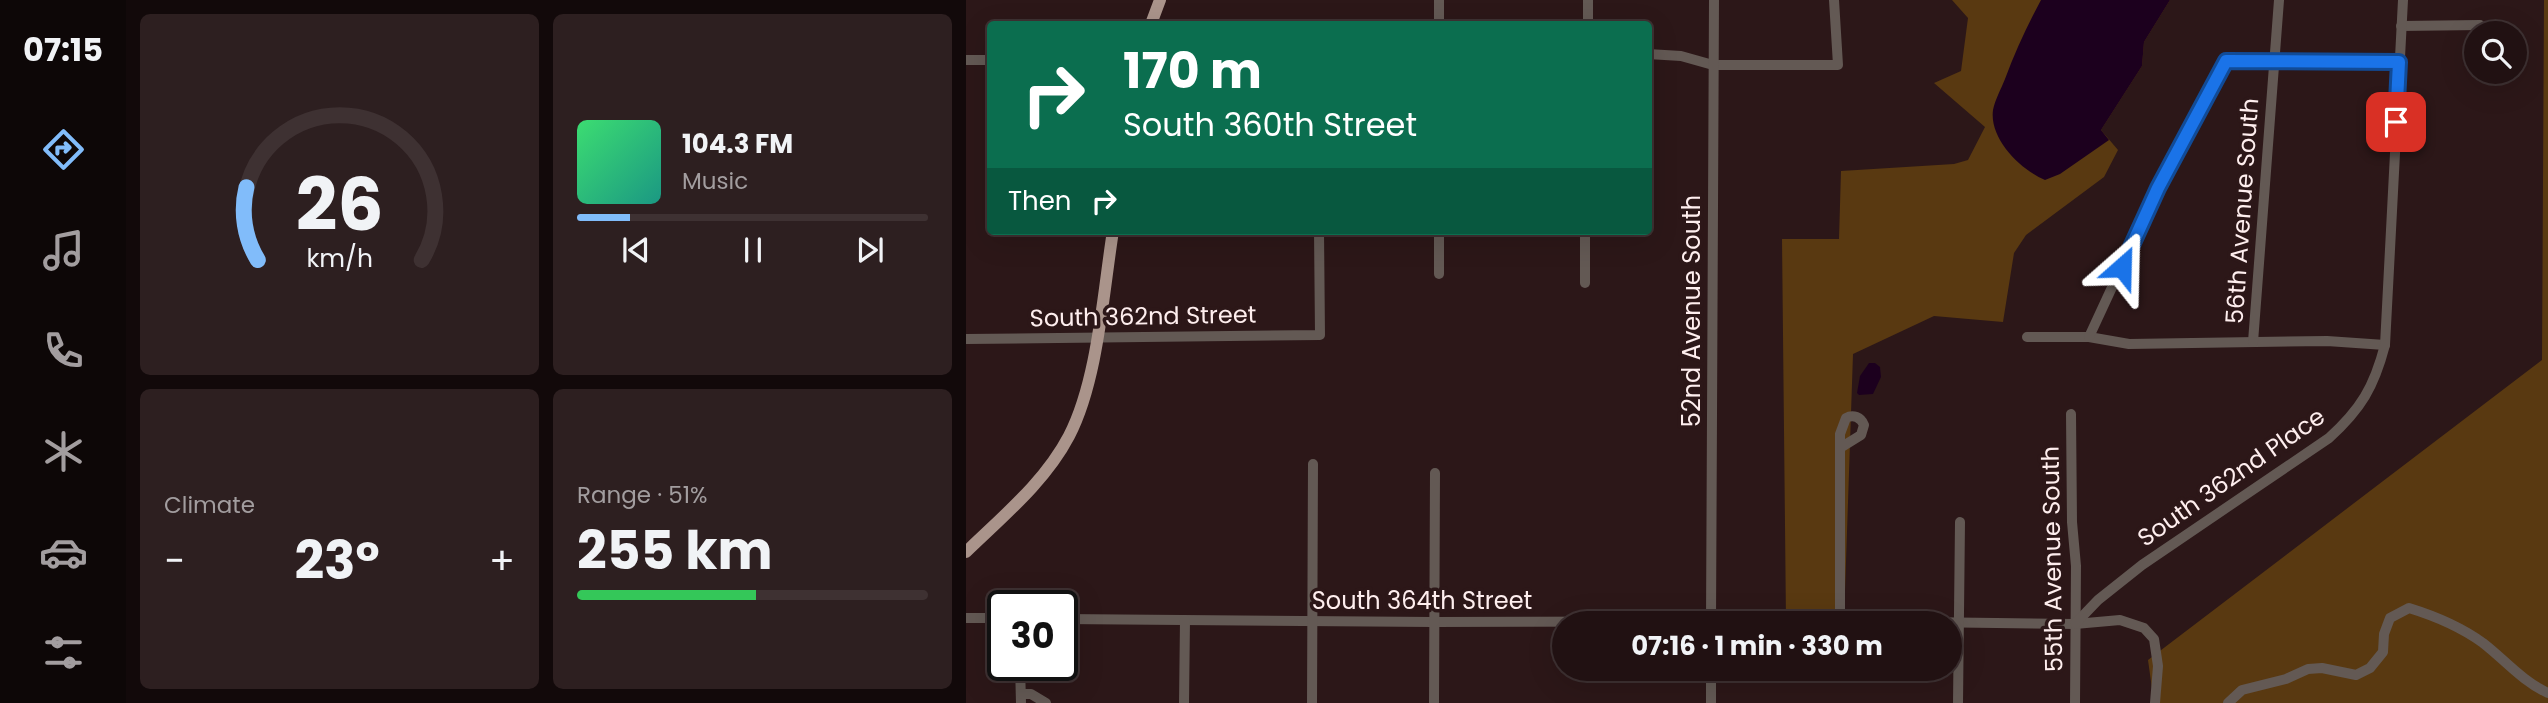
<!DOCTYPE html>
<meta charset="utf-8">
<style>
body{margin:0;font-family:Poppins,sans-serif;background:#2d1f20;color:#f1f3f6;height:100vh;display:flex;flex-direction:column;font-size:26px;white-space:nowrap}
*{box-sizing:border-box;margin:0}
p{font-size:23px;color:#a29d9f}
.icon{flex:none;width:38px;height:38px;fill:none;stroke:currentColor;stroke-width:2;stroke-linecap:round;stroke-linejoin:round}
.map{position:relative;flex:1;overflow:hidden}
.details{display:flex;flex-direction:column;gap:14px;padding:14px;background:#12090a;width:840px}
.details>*{flex:none}
.guide{position:absolute;left:21px;top:21px;width:665px;height:214px;border-radius:7px;box-shadow:0 7px 28px #0002,0 0 0 2px #3e3132;background:#0b6e4f;color:#fff;overflow:hidden}
.fabs{position:absolute;left:1498px;top:21px;display:grid;gap:14px}
.fabs a{display:grid;place-items:center;width:63px;height:63px;border-radius:50%;background:#211112;box-shadow:0 7px 28px #0002,0 0 0 2px #3e3132;font-size:35px}
.speed{position:absolute;left:21px;top:590px;display:flex;gap:14px;font-size:35px;font-weight:700;text-align:center}
.speed>*{display:grid;place-content:center;width:91px;height:91px;border-radius:50%;background:#211112;box-shadow:0 7px 28px #0002,0 0 0 2px #3e3132;line-height:1}
.speed .limit{border:4px solid #111;border-radius:10px;background:#fff;color:#111}
.pin{position:absolute;display:grid;place-items:center;width:60px;height:60px;color:#fff;margin:-30px;border-radius:14px;box-shadow:0 4px 10px #0006}
.me{position:absolute;width:77px;margin:-38px;rotate:25deg;stroke-linejoin:round;filter:drop-shadow(0 0 5px #0008)}
.turn{display:flex;align-items:center;gap:24px;height:147px;padding:0 21px;font-size:32px}
.turn .icon{width:91px;height:91px;stroke-width:2.5}
.turn b{display:block;font-size:49px;line-height:60px}
.then{display:flex;align-items:center;height:66px;padding:0 21px;background:#0003;gap:14px;font-size:26px}
.big{font-size:52px;font-weight:700;line-height:1.1}
.details .tile{flex:1;display:flex;flex-direction:column;justify-content:center;gap:10px;min-width:0;padding:0 24px;border-radius:10px;background:#2d1f20}
.details .dial{align-items:center;gap:0}
.dial svg{height:182px;overflow:visible;fill:none;stroke:#3e3132;stroke-width:7;stroke-linecap:round;text-anchor:middle}
.dial text{fill:#f1f3f6;stroke:none}
.song{display:flex;align-items:center;gap:21px}
.cover{width:84px;height:84px;border-radius:10px;background:linear-gradient(135deg,hsl(140 70% 55%),hsl(170 70% 35%))}
.played{height:7px;border-radius:4px;background:linear-gradient(90deg,#81bcfa 15%,#3e3132 15%)}
.keys{display:flex;justify-content:space-around;direction:ltr}
.heat{display:flex;justify-content:space-between;align-items:center;font-size:38px;direction:ltr}
.charge{height:10px;border-radius:5px;background:linear-gradient(90deg,#34c759 51%,#3e3132 0)}
.details .tiles{flex:1;display:grid;gap:14px;grid-template-columns:repeat(2,1fr)}
.trip{position:absolute;left:586px;top:611px;width:410px;height:70px;border-radius:35px;background:#211112;box-shadow:0 7px 28px #0002,0 0 0 2px #3e3132;font-weight:700;line-height:70px;text-align:center}
main{display:flex;flex:1;min-height:0}
.tabs{display:flex;flex-direction:column;width:126px;justify-content:space-around;align-items:center;background:#0d0707;color:#a29d9f}
.tabs .icon{width:49px;height:49px}
.tabs .on{color:#81bcfa}
.tabs b{font-size:32px;color:#f1f3f6}
.map>svg:first-child{display:block}
.green{fill:#593911}
.water{fill:#1c001e}
.lines{fill:none;stroke-linecap:round;stroke-linejoin:round}
.minor{stroke:#635954;stroke-width:10}
.major{stroke:#aa948b;stroke-width:12}
.route-casing{stroke:#114b97;stroke-width:18}
.route{stroke:#1a73e8;stroke-width:12}
.labels{text-anchor:middle;dominant-baseline:central;stroke-width:7;stroke-linejoin:round;paint-order:stroke}
.street-label{font-size:24px;fill:#feeeee;stroke:#2c1718}
</style>
<main>
<nav class="tabs">
<b>07:15</b>
<svg class="icon on" aria-label="directions" viewBox="0 0 24 24"><path d="M12 3l9 9-9 9-9-9zM9 14v-3h6M13 9l2 2-2 2"/></svg>
<svg class="icon" aria-label="music" viewBox="0 0 24 24"><path d="M9 18V5l10-2v13"/><circle cx="6" cy="18" r="3"/><circle cx="16" cy="16" r="3"/></svg>
<svg class="icon" aria-label="phone" viewBox="0 0 24 24"><path d="M5 4h4l2 5-3 2q2 4 5 5l2-3 5 2v4C11 20 4 13 5 4z"/></svg>
<svg class="icon" aria-label="climate" viewBox="0 0 24 24"><path d="M12 3v18M4 7l16 10M4 17L20 7"/></svg>
<svg class="icon" aria-label="car" viewBox="0 0 24 24"><path d="M5 17H2v-5l4-1 3-4h7l3 4 3 1v5h-3M9 17h6M6 11h13"/><circle cx="7" cy="17" r="2"/><circle cx="17" cy="17" r="2"/></svg>
<svg class="icon" aria-label="filters" viewBox="0 0 24 24"><path d="M4 7h16M4 17h16"/><circle cx="9" cy="7" r="2"/><circle cx="15" cy="17" r="2"/></svg>
</nav>
<section class="details">
<div class="tiles">
<div class="tile dial"><svg viewBox="0 0 100 80">
<path d="M14 69A42 42 0 1 1 86 69"/>
<path d="M14 69A42 42 0 0 1 9 37" stroke="#81bcfa"/>
<text x="50" y="56" font-size="32" font-weight="700">26</text>
<text x="50" y="72" font-size="11">km/h</text>
</svg></div>
<div class="tile">
<div class="song"><i class="cover"></i><div><b>104.3 FM</b><p>Music</p></div></div>
<div class="played"></div>
<div class="keys"><svg class="icon" aria-label="previous" viewBox="0 0 24 24"><path d="M18 5L8 12l10 7zM5 5v14"/></svg><svg class="icon" aria-label="pause" viewBox="0 0 24 24"><path d="M8 5v14M16 5v14"/></svg><svg class="icon" aria-label="next" viewBox="0 0 24 24"><path d="M6 5l10 7-10 7zM19 5v14"/></svg></div>
</div>
<div class="tile"><p>Climate</p>
<div class="heat"><a>−</a><b class="big">23°</b><a>+</a></div>
</div>
<div class="tile"><p>Range · 51%</p><b class="big">255 km</b><div class="charge"></div></div>
</div>
</section>
<div class="map">
<svg width="1582" height="703" viewBox="0 0 1582 703">
<rect width="100%" height="100%" fill="#2c1718"/>
<!-- green -->
<g class="green">
<path d="M986 0H1204L1178 42 1176 66 1135 130 1152 150 1138 177 1060 235 1048 253 1037 322 968 316 887 354 878 621H820L816 239H873L875 171 988 164 1002 160 1019 127 968 83 995 71 1002 18Z"/>
<path d="M1578 0H1582V703H1188L1182 660 1576 360Z"/>
</g>
<!-- water -->
<g class="water">
<path d="M1075 0H1204L1178 42 1176 66 1135 130 1143 140 1094 174 1079 180C1055 170 1023 139 1027 110 1029 100 1035 89 1039 79 1049 52 1061 26 1075 0Z"/>
<path d="M903 363H909L914 367 915 377 907 394 893 395 891 393 894 376Z"/>
</g>
<g class="lines">
<!-- minor -->
<g class="minor">
<path d="M622 0V24"/>
<path d="M473 24V0"/>
<path d="M1435 26 1514 25"/>
<path d="M682 54 715 56 747 65H872L868 0"/>
<path d="M0 60H24"/>
<path d="M473 274V231"/>
<path d="M619 283V231"/>
<path d="M1061 337H1123L1163 344 1361 341 1419 345"/>
<path d="M1123 337 1192 188 1260 61 1433 63"/>
<path d="M0 339 354 335 353 231"/>
<path d="M1287 342 1313 0"/>
<path d="M1105 414 1106 522 1110 566 1109 703"/>
<path d="M0 618H37"/>
<path d="M96 619 467 622 878 621 1109 624 1154 620 1178 628 1188 639 1192 666 1189 703"/>
<path d="M874 621V434L880 418C887 414 895 417 898 425L895 435 874 448"/>
<path d="M745 623 748 0"/>
<path d="M1109 624 1132 600 1176 565 1363 438C1395 409 1408 387 1419 345L1437 0"/>
<path d="M54 665 55 703"/>
<path d="M56 694H65L80 703"/>
<path d="M218 703 219 620"/>
<path d="M346 703 347 464"/>
<path d="M468 703 469 473"/>
<path d="M745 703V668"/>
<path d="M992 703 994 522"/>
<path d="M1262 703 1276 690 1320 679 1342 669 1356 668 1390 675 1404 668 1417 652 1418 634 1424 618 1443 608C1469 616 1495 627 1517 643 1539 660 1556 681 1582 693"/>
</g>
<!-- major -->
<g class="major">
<path d="M185 24 194 0"/>
<path d="M0 552C36 517 79 482 103 436 132 380 137 293 147 231"/>
</g>
</g>
<g class="lines">
<!-- route casing -->
<g class="route-casing">
<path id="route" d="M1156 267 1192 188 1260 61 1433 62 1430 122"/>
</g>
<!-- route -->
<use href="#route" class="route"/>
</g>
<g class="labels">
<!-- street labels -->
<g class="street-label">
<text transform="translate(1276 211) rotate(-86)">56th Avenue South</text>
<text transform="translate(725 311) rotate(-90)">52nd Avenue South</text>
<text transform="translate(177 316) rotate(-1)">South 362nd Street</text>
<text transform="translate(1265 477) rotate(-35)">South 362nd Place</text>
<text transform="translate(1086 559) rotate(-91)">55th Avenue South</text>
<text x="456" y="600">South 364th Street</text>
</g>
</g>
</svg>
<div class="fabs">
<a><svg class="icon" aria-label="search" viewBox="0 0 24 24"><circle cx="10" cy="10" r="6"/><path d="M15 15l6 6"/></svg></a>
</div>
<div class="speed"><div class="limit">30</div></div>
<div class="pin" style="left:1430px;top:122px;background:#d93025"><svg class="icon" aria-label="arrive" viewBox="0 0 24 24"><path d="M6 21V4h12l-3 4 3 4H6"/></svg></div>
<svg class="me" style="left:1156px;top:267px" viewBox="-20 -20 40 40"><path d="M0-17L14 15 0 8-14 15z" fill="#1a73e8" stroke="#fff" stroke-width="4"/></svg>
<div class="trip">07:16 · 1 min · 330 m</div>
<div class="guide">
<div class="turn"><svg class="icon" aria-label="right" viewBox="0 0 24 24"><path d="M7 20v-9h11M14 6l5 5-5 5"/></svg><div><b>170 m</b>South 360th Street</div></div>
<div class="then">Then<svg class="icon" aria-label="right" viewBox="0 0 24 24"><path d="M7 20v-9h11M14 6l5 5-5 5"/></svg></div>
</div>
</div>
</main>
